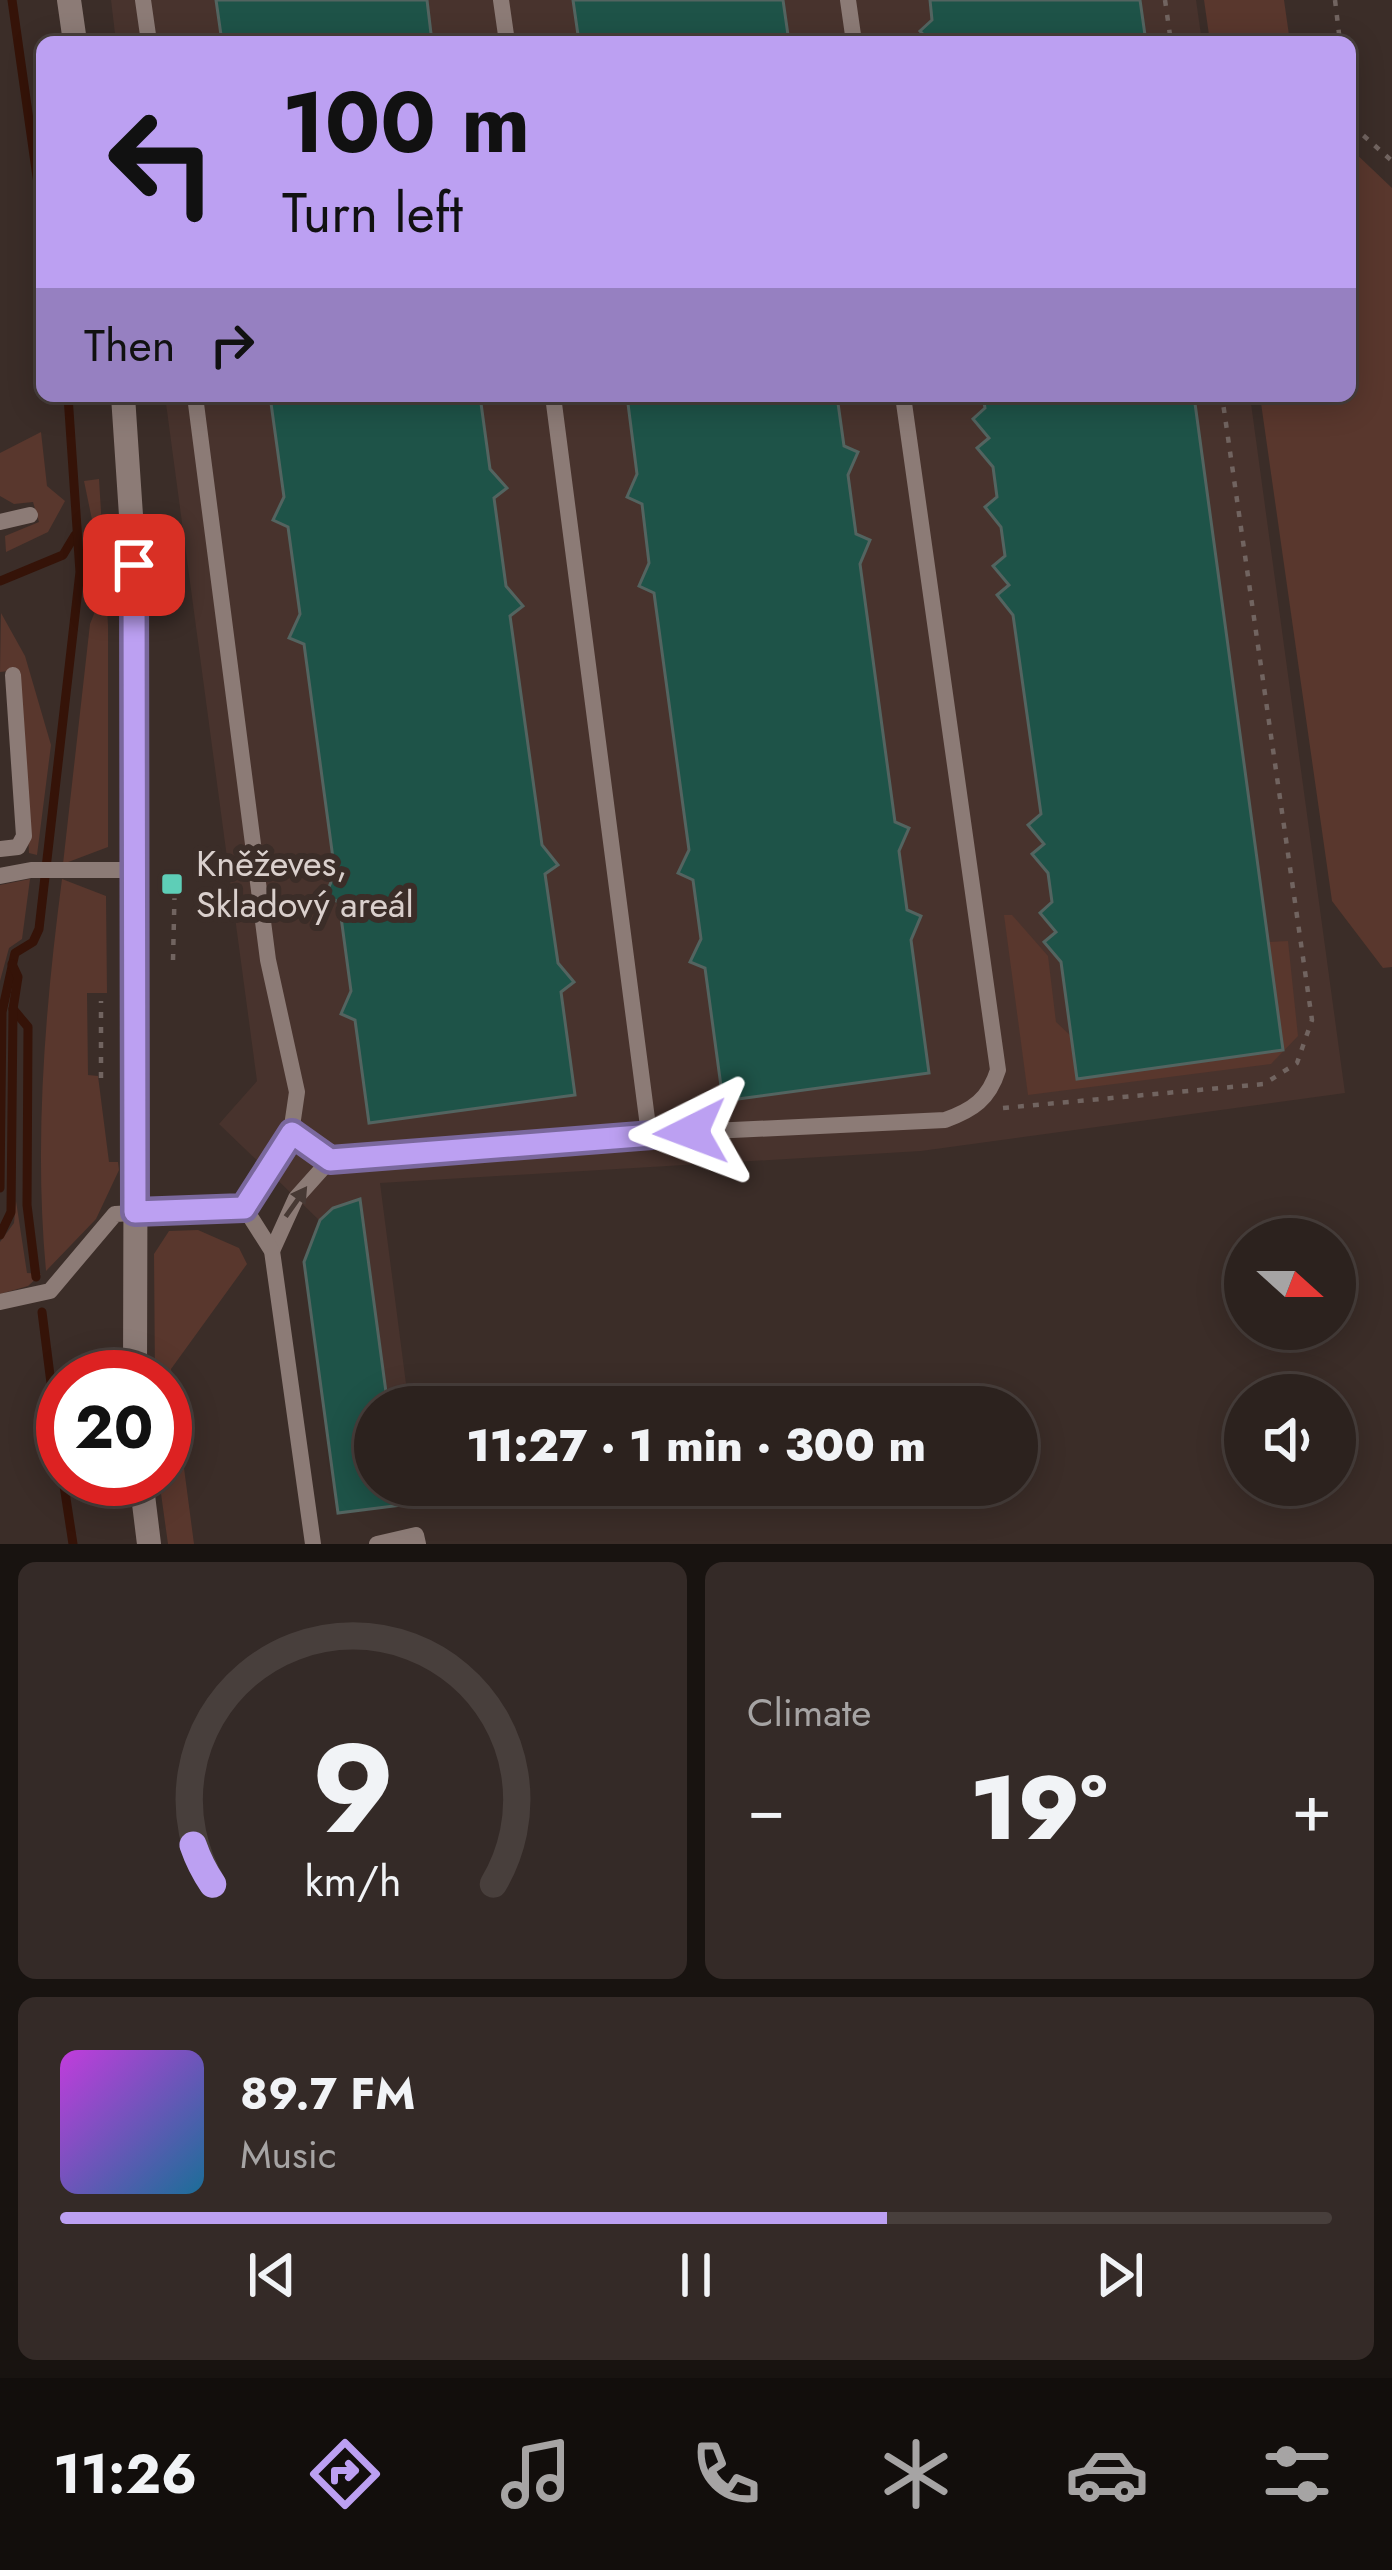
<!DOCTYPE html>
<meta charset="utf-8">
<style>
body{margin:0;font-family:Jost,sans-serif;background:#342a27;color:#f1f3f6;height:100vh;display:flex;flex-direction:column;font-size:45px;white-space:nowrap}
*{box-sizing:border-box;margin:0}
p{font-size:39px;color:#a6a4a4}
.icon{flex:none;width:66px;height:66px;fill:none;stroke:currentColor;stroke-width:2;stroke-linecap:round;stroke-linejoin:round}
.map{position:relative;height:1544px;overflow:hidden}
.sheet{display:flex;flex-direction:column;gap:18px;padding:18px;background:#181310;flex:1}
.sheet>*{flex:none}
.guide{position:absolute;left:36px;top:36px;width:1320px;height:366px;border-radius:18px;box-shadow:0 6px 30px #0003,0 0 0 3px #483f3c;background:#bca0f2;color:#111;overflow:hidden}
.needle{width:78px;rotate:111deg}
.fabs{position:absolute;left:1224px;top:1218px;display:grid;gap:24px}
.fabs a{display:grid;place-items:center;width:132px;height:132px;border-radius:50%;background:#2c221e;box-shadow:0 6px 30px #0003,0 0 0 3px #483f3c;font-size:60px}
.speed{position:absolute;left:36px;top:1350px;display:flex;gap:24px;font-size:60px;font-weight:700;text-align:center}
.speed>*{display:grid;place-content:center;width:156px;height:156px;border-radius:50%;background:#2c221e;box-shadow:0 6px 30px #0003,0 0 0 3px #483f3c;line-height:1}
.speed .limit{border:18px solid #d22;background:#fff;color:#111}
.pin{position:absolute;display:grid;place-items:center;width:102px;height:102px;color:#fff;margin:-51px;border-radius:24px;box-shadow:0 6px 18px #0006}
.me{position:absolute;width:132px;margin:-66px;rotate:267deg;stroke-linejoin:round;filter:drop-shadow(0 0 9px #0008)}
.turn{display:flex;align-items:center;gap:42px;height:252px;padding:0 48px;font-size:54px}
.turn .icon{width:156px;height:156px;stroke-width:2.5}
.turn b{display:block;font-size:84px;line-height:102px}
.then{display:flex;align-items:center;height:114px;padding:0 48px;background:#0003;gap:24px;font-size:45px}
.big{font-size:90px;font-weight:800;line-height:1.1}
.sheet .tile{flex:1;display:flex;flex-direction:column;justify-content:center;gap:18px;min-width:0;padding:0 42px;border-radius:18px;background:#342a27}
.sheet .dial{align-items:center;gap:0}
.dial svg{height:312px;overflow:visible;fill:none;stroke:#483f3c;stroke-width:7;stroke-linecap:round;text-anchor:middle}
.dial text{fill:#f1f3f6;stroke:none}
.song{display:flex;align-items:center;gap:36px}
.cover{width:144px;height:144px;border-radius:18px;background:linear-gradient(135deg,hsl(290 70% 55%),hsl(200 70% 35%))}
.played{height:12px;border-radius:6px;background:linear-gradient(90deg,#bca0f2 65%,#483f3c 65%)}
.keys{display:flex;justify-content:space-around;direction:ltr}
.heat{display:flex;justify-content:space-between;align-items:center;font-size:66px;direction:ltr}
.sheet .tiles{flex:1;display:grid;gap:18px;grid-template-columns:1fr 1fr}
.tile:last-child{grid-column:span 2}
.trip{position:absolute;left:354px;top:1386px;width:684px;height:120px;border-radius:60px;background:#2c221e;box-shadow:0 6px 30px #0003,0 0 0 3px #483f3c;font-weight:800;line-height:120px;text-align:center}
.dock{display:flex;height:192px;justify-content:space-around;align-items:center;background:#120e0c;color:#a6a4a4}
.dock .icon{width:84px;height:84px}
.dock .on{color:#bca0f2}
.dock b{font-size:54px;color:#f1f3f6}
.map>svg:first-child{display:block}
.built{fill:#48332d}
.green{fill:#59372d}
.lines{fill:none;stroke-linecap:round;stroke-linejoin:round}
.stream{stroke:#351308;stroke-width:9}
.building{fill:#1e5348;stroke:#536460;stroke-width:3}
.path{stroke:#716460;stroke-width:4.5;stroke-dasharray:6 9;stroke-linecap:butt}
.service{stroke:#8c7b76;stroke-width:16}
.minor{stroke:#8c7b76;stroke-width:24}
.oneway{fill:#473934}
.route-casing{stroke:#7a689d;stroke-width:30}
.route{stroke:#bca0f2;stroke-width:21}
.poi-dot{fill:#5eceb7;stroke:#3b2d28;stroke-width:4.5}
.labels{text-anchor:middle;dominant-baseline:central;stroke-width:12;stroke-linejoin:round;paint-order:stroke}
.poi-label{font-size:36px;fill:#dad0cd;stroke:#3b2d28;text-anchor:start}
</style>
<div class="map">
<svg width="1392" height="1544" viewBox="0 0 1392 1544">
<rect width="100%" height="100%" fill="#3b2d28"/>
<!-- built -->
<g class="built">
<path d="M111 0H1196L1202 42H116Z"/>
<path d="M165 396H1250L1345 1093 921 1151 380 1183 409 1407H375V1485L402 1505 338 1513 304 1262 319 1220 219 1124 257 1081Z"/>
</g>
<!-- green -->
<g class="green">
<path d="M1204 0H1284L1290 42H1210Z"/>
<path d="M1350 148 1392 188V967L1383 968 1332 901 1260 396H1350Z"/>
<path d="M41 432 47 486 65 501 48 532 6 552 5 536 39 522 33 502 14 504 0 496V453Z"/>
<path d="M99 479 108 625V847L63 864 90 624 98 604 92 603 95 534 84 481Z"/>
<path d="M1 613 25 656 51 745 37 855 29 853 18 670 0 672Z"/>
<path d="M30 879 22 939 9 948 0 981V885Z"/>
<path d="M62 879 106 896 107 993H87L88 1075 98 1076 109 1162H118L119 1170 96 1219 46 1271C34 1141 45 1009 62 879Z"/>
<path d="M1004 915H1012L1048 956 1056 1022 1071 1036 1077 1078 1283 1050 1268 942 1288 941 1298 1036 1271 1064 1028 1095Z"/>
<path d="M16 1201 27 1273 41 1274 28 1286 0 1294V1242L14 1223Z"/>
<path d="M198 1230 239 1248 247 1264 171 1369 194 1544H168L159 1479H165V1377H155L154 1254 169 1231Z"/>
</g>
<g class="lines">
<!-- stream -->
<g class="stream">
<path d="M12 0 42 212"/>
<path d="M0 581 63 555 75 535"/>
<path d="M13 1009 28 1027 27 1205 36 1277"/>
<path d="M0 1188 2 1012 15 953 33 942 39 929 80 572 68 396"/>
<path d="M0 1235 11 1212 13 1009 18 977 12 964"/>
<path d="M42 1312 63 1478"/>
<path d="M63 1479 73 1544"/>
</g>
</g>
<!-- building -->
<g class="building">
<path d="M216 0H427L432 42H222Z"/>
<path d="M573 0H783L789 42H579Z"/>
<path d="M930 0H1140L1146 42H930L920 31 932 20Z"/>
<path d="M270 396H480L490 469 507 488 494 498 506 586 523 606 510 616 542 845 558 865 545 874 558 963 574 982 561 992 575 1095 369 1123 355 1020 341 1014 351 991 339 902 325 896 335 873 304 644 289 638 300 614 288 527 273 520 284 497Z"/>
<path d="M627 396H837L844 446 858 452 848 475 856 534 870 540 860 564 895 822 909 828 899 851 907 910 921 916 911 940 929 1073 723 1101 705 968 690 962 701 939 693 880 678 873 689 850 654 593 639 586 649 563 642 504 627 497 637 474Z"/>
<path d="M983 396H1194L1283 1050 1077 1079 1061 962 1044 942 1056 932 1040 913 1052 902 1048 873 1032 854 1044 844 1028 825 1041 814 1013 615 997 595 1009 585 993 566 1005 556 1001 527 985 507 997 497 993 467 977 448 989 438 973 419 985 408Z"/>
<path d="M360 1199 388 1407H375V1485H399L402 1505 338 1513 304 1262 320 1220 333 1208Z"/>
</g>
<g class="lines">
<!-- path -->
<g class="path">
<path d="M1165 0 1171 42"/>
<path d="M1335 0 1340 42"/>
<path d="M1350 110 1355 128 1392 161"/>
<path d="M173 960 175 875"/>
<path d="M101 1078V1001"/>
<path d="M1003 1108 1264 1084 1297 1063 1312 1020 1222 396"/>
</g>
<!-- service -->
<g class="service">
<path d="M143 0 149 42"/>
<path d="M501 0 507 42"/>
<path d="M848 0 854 42"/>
<path d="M195 396 268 960 297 1092 291 1133 244 1207"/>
<path d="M553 396 649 1134"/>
<path d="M0 522 30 515"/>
<path d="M0 849 18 847 24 836 13 675"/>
<path d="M0 876 31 870H136"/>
<path d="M291 1133 330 1160 649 1134 945 1120C973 1110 989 1099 998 1070L903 396"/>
<path d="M272 1251 296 1198 330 1160"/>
<path d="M0 1302 50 1291 115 1214 244 1207 272 1251 313 1544"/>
<path d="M377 1544 416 1535 418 1544"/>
</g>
<!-- minor -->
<g class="minor">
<path d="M69 0 75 42"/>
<path d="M123 396 137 605 135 1377"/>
<path d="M141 1479 149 1544"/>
</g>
</g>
<!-- one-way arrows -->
<defs><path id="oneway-solid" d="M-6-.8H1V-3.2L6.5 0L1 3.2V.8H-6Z" transform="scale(3)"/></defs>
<use class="oneway" href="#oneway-solid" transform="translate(296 1202) rotate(-55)"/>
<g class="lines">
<!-- route casing -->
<g class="route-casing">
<path id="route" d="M134 565 135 1212 244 1208 292 1133 330 1160 691 1132"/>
</g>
<!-- route -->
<use href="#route" class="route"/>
</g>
<!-- markers -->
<rect class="poi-dot" x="160" y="872" width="24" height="24" rx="6"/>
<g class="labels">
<!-- poi labels -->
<g class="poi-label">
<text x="196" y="863">Kněževes,<tspan x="196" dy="41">Skladový areál</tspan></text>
</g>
</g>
</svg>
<div class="fabs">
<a><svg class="needle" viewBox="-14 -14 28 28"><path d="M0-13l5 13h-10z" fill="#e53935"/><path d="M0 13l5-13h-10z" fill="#a6a4a4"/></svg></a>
<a><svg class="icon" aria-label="sound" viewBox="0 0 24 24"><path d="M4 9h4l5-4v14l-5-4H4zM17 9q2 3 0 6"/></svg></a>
</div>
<div class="speed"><div class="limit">20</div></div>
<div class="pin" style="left:134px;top:565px;background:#d93025"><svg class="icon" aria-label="arrive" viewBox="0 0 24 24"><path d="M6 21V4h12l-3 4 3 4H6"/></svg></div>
<svg class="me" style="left:691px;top:1132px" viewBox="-20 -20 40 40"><path d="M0-17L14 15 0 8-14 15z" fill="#bca0f2" stroke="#fff" stroke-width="4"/></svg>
<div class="trip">11:27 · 1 min · 300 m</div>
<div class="guide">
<div class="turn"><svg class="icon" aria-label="left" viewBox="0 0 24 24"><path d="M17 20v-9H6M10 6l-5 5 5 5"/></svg><div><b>100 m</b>Turn left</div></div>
<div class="then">Then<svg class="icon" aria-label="right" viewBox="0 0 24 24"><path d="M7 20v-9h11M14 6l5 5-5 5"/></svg></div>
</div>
</div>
<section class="sheet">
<div class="tiles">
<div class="tile dial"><svg viewBox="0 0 100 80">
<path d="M14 69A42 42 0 1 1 86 69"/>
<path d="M14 69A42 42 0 0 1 9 59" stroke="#bca0f2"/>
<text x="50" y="56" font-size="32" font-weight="700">9</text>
<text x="50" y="72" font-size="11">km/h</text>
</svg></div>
<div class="tile"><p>Climate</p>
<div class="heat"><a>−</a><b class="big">19°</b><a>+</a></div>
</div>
<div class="tile">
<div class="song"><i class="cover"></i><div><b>89.7 FM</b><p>Music</p></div></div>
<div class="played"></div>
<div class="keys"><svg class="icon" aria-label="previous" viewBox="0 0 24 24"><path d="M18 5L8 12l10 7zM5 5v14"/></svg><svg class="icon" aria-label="pause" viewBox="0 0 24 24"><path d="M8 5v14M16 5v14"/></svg><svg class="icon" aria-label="next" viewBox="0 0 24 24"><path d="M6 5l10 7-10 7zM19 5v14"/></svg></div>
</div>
</div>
</section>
<nav class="dock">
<b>11:26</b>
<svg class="icon on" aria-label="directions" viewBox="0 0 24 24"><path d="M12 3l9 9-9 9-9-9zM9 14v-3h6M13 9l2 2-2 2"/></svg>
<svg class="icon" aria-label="music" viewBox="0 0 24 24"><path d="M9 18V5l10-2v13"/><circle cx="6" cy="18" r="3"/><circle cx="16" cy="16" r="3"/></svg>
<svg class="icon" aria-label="phone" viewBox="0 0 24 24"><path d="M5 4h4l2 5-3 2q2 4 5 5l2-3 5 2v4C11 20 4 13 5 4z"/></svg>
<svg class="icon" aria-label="climate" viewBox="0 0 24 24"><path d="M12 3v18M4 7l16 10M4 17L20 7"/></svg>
<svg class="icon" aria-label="car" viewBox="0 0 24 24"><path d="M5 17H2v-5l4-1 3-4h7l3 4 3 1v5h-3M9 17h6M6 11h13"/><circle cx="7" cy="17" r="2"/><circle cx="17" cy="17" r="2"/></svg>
<svg class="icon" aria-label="filters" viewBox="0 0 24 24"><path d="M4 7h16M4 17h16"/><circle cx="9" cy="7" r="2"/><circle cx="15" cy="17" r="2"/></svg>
</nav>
